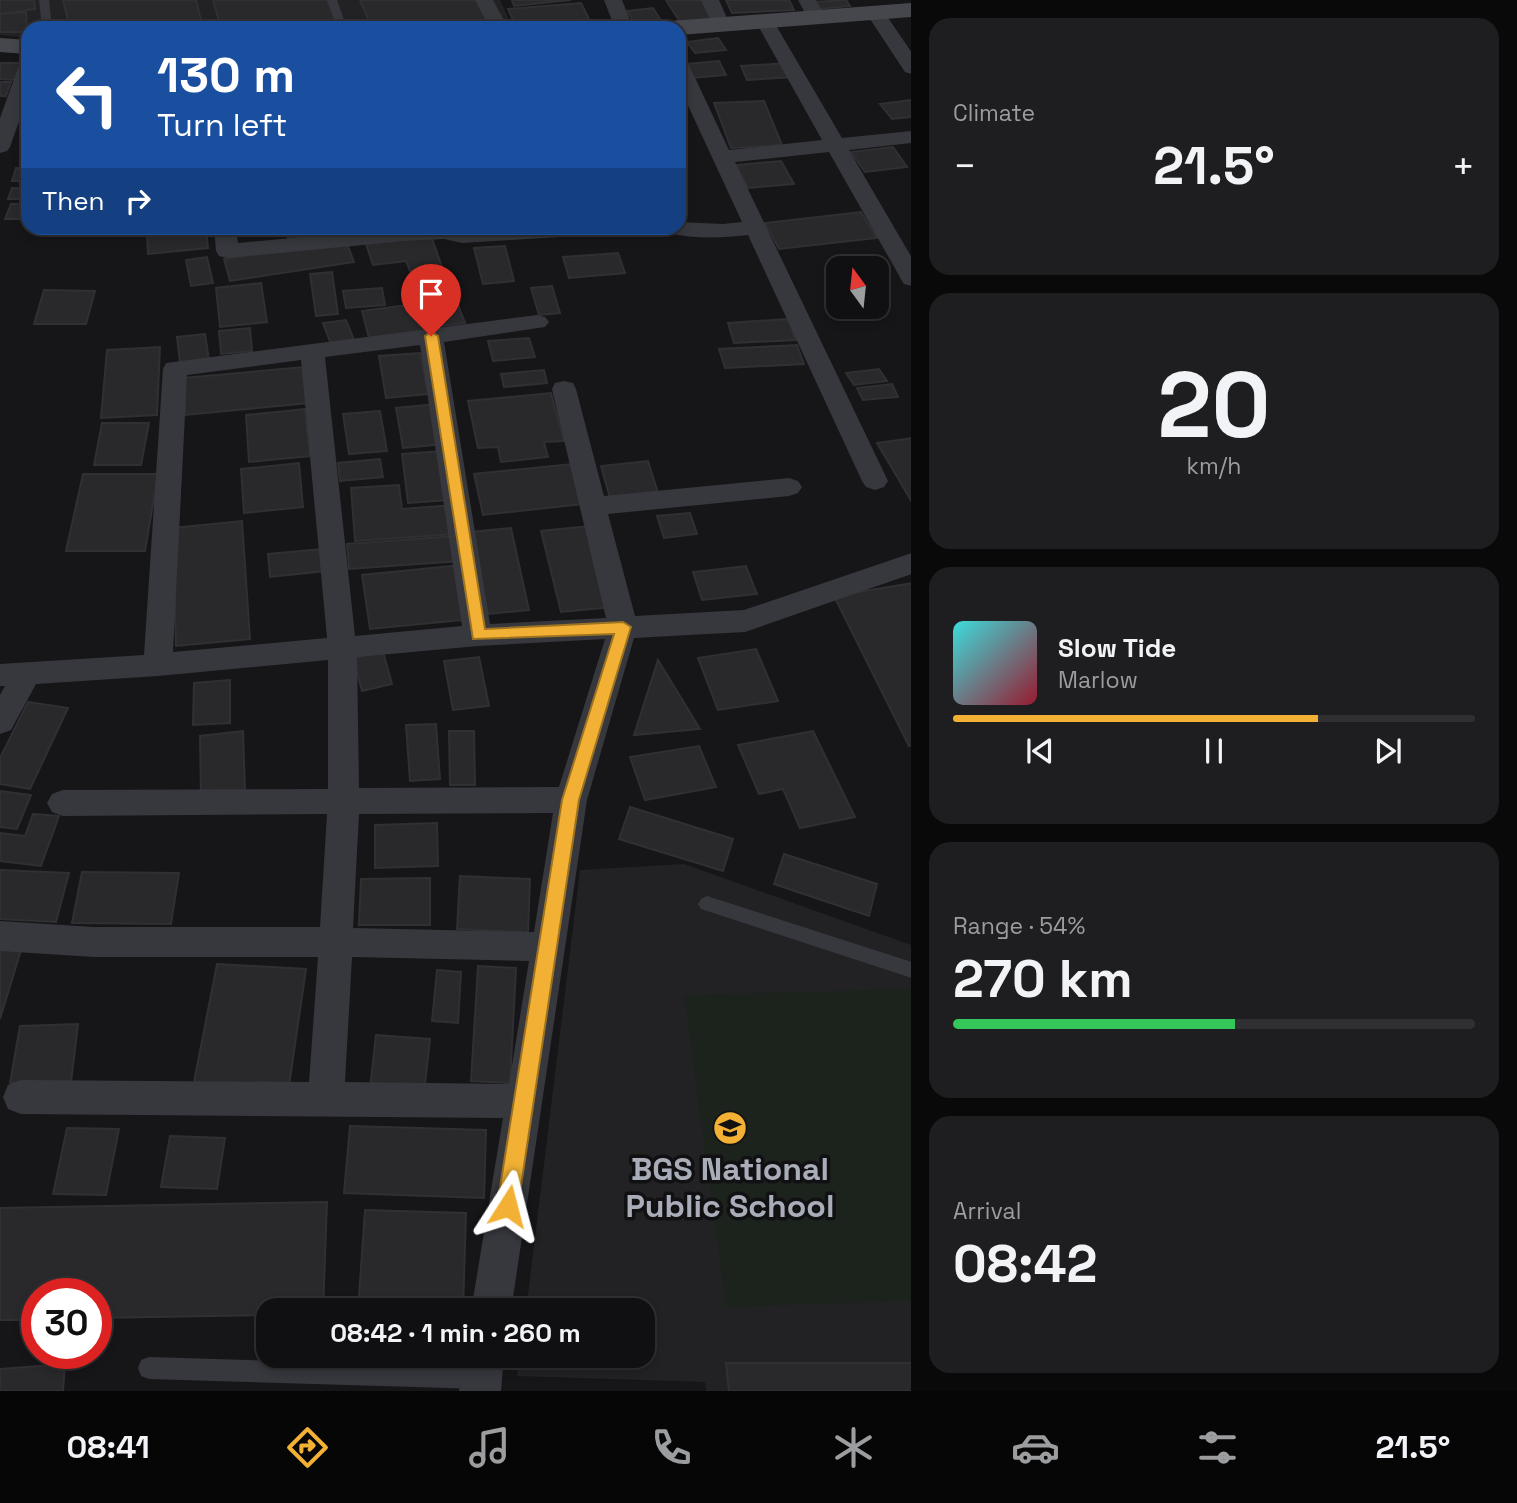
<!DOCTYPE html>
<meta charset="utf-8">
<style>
body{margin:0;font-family:"Space Grotesk",sans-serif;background:#1e1e20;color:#f1f3f6;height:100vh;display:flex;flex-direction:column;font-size:26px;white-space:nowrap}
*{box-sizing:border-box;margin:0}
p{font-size:23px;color:#9c9d9f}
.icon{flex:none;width:38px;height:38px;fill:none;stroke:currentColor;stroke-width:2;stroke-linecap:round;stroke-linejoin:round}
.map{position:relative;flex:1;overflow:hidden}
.sheet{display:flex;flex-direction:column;gap:18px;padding:18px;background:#09090a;width:606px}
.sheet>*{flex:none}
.guide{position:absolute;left:21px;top:21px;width:665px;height:214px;border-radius:21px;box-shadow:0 4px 10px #0003,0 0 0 2px #303032;background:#1a4fa0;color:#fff;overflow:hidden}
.needle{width:46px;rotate:345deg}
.tools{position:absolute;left:826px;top:256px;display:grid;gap:14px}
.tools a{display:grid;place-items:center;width:63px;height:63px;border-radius:14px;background:#101012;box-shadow:0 4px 10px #0003,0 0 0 2px #303032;font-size:35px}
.speed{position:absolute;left:21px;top:1278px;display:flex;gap:14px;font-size:35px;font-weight:700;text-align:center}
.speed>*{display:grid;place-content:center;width:91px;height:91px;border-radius:50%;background:#101012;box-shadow:0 4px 10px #0003,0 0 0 2px #303032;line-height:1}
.speed .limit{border:10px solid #d22;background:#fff;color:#111}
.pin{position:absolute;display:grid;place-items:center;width:60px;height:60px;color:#fff;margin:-72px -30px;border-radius:50% 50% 50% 0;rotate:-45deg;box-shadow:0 0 7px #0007}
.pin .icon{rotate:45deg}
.me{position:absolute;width:77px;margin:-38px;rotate:9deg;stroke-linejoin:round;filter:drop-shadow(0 0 5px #0008)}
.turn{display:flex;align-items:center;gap:24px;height:147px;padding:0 21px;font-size:32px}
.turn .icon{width:91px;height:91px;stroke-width:2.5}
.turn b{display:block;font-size:49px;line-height:60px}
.then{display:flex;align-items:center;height:66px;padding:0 21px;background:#0003;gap:14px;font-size:26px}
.big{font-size:52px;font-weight:600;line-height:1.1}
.sheet .card{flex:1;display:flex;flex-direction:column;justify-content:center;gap:10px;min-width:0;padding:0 24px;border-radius:21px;background:#1e1e20}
.sheet .dial{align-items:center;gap:0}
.dial b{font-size:91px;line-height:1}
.song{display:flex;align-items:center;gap:21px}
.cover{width:84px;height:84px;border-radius:10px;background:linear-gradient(135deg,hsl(180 70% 55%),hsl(350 70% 35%))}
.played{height:7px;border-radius:4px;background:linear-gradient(90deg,#f2b134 70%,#303032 70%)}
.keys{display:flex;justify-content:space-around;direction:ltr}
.heat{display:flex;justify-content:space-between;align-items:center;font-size:38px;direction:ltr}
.charge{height:10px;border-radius:5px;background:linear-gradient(90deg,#34c759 54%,#303032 0)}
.trip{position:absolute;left:256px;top:1298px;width:399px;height:70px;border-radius:21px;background:#101012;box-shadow:0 4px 10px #0003,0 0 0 2px #303032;font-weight:600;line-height:70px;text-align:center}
.menu{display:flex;height:112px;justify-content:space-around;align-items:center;background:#060607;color:#9c9d9f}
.menu .icon{width:49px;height:49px}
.menu .active{color:#f2b134}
.menu b{font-size:32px;color:#f1f3f6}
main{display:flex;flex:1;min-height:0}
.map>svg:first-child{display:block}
.built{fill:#222225}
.green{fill:#1c231d}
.building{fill:#29292c;stroke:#303034;stroke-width:2}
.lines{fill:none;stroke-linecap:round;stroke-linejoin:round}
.lane{fill:#37383d;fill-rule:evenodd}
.street{fill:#37383d;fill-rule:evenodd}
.secondary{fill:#45474d;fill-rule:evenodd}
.route{fill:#f2b134;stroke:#9d7322;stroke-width:2}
.labels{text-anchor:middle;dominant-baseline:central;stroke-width:7;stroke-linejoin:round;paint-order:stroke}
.near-poi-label{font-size:32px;font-weight:bold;fill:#a8adb8;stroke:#111113}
</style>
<main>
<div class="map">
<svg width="912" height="1391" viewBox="0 0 912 1391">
<rect width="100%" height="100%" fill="#161618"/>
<!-- built -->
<g class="built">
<path d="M0 0H500L513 28H28V38L0 35Z"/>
<path d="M684 864 911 945V1391H706L705 1382 517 1376 520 1356H642V1311H526L580 870Z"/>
</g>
<!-- green -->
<path class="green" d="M911 989V1301L726 1307 684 995Z"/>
<!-- building -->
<g class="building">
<path d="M0 0H34L35 9 0 14Z"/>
<path d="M63 0H196L203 28H70Z"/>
<path d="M213 0H327L339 28H221Z"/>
<path d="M360 0H478L490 22 444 28H372Z"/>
<path d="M512 0H571L514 6Z"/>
<path d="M666 0H702L713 19 680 22Z"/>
<path d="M726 0H789L794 10 732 13Z"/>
<path d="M846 0 850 6 819 9 814 2Z"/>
<path d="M581 3 589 19 515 25 508 9Z"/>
<path d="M653 8 660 19 634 22 627 11Z"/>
<path d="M26 12 27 32H0V14Z"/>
<path d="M718 38 726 50 695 53 687 42Z"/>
<path d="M719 61 726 75 692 78 685 64Z"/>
<path d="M0 63H23L16 80 0 79Z"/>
<path d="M787 63 794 77 747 80 741 66Z"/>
<path d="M0 82H11L6 96H0Z"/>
<path d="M912 100V117L892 119 880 104Z"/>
<path d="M764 101 782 145 731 148 714 103Z"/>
<path d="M893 147 907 167 865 172 851 152Z"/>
<path d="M781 161 794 184 748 188 736 165Z"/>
<path d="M16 168 28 169V181H12Z"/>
<path d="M12 188 28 189V199H8Z"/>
<path d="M11 204H28V219H5Z"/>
<path d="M861 212 877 238 779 249 765 223Z"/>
<path d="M285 228H334L336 233 288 239Z"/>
<path d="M206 230 208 248 148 254 147 235Z"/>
<path d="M430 233 442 267 410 271 406 261 373 265 365 241Z"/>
<path d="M346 241 354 262 230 281 224 259Z"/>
<path d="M505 246 514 281 483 284 474 248Z"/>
<path d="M618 253 625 273 569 278 563 257Z"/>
<path d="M207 257 213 283 191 286 186 260Z"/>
<path d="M332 272 338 314 316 316 310 274Z"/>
<path d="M261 283 267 322 220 327 216 288Z"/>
<path d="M552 286 560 313 539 315 531 288Z"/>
<path d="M382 288 385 305 346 308 343 291Z"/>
<path d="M44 290 95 291 86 324H34Z"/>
<path d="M455 297 465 323 434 327 424 302Z"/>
<path d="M415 304 425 335 370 342 362 311Z"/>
<path d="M788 319 796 340 734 343 728 323Z"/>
<path d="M346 320 354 340 331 344 323 323Z"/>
<path d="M250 328 252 351 221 354 219 331Z"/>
<path d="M205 334 209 360 180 363 177 337Z"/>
<path d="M529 338 535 357 493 361 488 341Z"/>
<path d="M797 345 804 364 725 368 719 349Z"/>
<path d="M160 347 157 415 101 418 107 350Z"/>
<path d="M420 353 428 394 386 398 379 356Z"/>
<path d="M304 367 309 403 185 415 184 378Z"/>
<path d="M879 369 887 381 854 385 846 373Z"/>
<path d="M544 370 547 383 504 387 501 374Z"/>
<path d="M892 384 898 397 863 400 857 388Z"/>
<path d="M551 393 564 441 544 442 548 457 501 462 498 447 478 448 468 401Z"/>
<path d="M437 404 445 444 403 448 396 408Z"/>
<path d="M305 409 310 456 249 462 246 415Z"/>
<path d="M380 411 387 451 349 454 343 414Z"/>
<path d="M102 423H149L141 465H94Z"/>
<path d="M912 438V502L877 443Z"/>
<path d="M442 451 449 500 408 503 402 454Z"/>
<path d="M380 459 383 477 340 481 338 463Z"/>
<path d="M648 461 658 493 610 498 601 466Z"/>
<path d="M299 463 303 507 244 513 241 469Z"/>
<path d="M573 464 584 504 483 515 474 474Z"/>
<path d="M83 474H158L145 551H66Z"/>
<path d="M399 485 402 509 453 505 456 534 355 541 351 488Z"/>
<path d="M690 513 697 534 664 538 657 516Z"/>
<path d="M242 521 250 639 176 646 173 528Z"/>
<path d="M590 526 612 607 561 612 541 531Z"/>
<path d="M511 528 529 610 488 614 471 532Z"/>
<path d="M456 536 460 561 349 569 347 544Z"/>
<path d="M322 549 325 571 270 577 268 554Z"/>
<path d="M461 565 472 619 370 629 362 575Z"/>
<path d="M746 566 757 594 702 600 693 572Z"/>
<path d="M912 583V745L909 746 834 596Z"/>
<path d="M756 649 778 701 718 710 698 658Z"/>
<path d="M383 652 392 684 362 691 353 658Z"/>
<path d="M479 657 489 706 453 710 444 661Z"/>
<path d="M658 660 700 729 634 735Z"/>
<path d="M230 680V723L193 725 194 683Z"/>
<path d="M28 702 68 708 30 789 0 784V758Z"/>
<path d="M436 724 440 779 410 781 406 725Z"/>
<path d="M243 731 245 792 201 796 200 736Z"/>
<path d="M449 731H474L475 785H450Z"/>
<path d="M813 731 855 817 800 828 783 789 759 794 738 745Z"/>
<path d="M699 746 716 787 645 800 630 757Z"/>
<path d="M0 791 31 795 17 829 0 827Z"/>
<path d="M630 807 733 839 723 871 619 839Z"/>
<path d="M33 814 59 816 41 866 0 861V833L25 836Z"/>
<path d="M437 823 438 866 375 868V825Z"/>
<path d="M784 854 877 884 869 916 774 884Z"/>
<path d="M0 870 69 873 56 922 0 919Z"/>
<path d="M82 872 179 873 171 924 72 923Z"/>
<path d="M460 876 530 879 528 932 457 929Z"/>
<path d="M430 878V925H359L361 879Z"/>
<path d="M0 945 22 947 0 1019Z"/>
<path d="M217 964 306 969 288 1093 193 1087Z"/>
<path d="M478 966 516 968 510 1083 471 1081Z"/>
<path d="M437 970 461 972 458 1023 432 1021Z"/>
<path d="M78 1024 71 1082 10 1083 20 1026Z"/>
<path d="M376 1035 430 1039 424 1093 370 1089Z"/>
<path d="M350 1126 486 1130 484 1198 344 1193Z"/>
<path d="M67 1128 119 1129 106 1195 53 1194Z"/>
<path d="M170 1136 225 1138 217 1189 161 1187Z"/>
<path d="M327 1202 323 1311H268V1315L96 1318V1293H37V1320H0V1208Z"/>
<path d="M365 1210 466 1213 463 1311H358Z"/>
<path d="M726 1363H912V1391H729Z"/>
<path d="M65 1364 63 1391H0V1369Z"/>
</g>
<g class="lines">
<!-- lane -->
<g class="lane">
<path d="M39 0H49L52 28H42Z"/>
<path d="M327 0H337L347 28H337Z"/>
<path d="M707 896 912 962V978L701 909 698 904 701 899Z"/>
<path d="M149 1357 482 1367 490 1370 493 1378 490 1386 482 1389 149 1379 141 1376 138 1368 141 1360Z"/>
</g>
<!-- street -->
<g class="street">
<path d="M475 0H493L508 28H490Z"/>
<path d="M604 0H622L633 28H615Z"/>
<path d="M701 0H719L730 25 728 29H714Z"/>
<path d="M798 0H816L826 18 824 22H810Z"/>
<path d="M875 7 882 9 912 53V74L905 72 866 13Z"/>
<path d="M765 16 774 22 842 138 912 131V143L849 150 912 258V286L904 284 901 279 829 152 735 162 888 481 884 487 875 490 866 487 862 481 748 235C722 238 694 239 668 233L665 228H679V222L723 224 742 222 679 86V59L689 65 729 150 822 140 756 22Z"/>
<path d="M28 62V96L10 147 7 151 0 153V118L18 68Z"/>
<path d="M214 228H236L238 243 402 228H603L600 233 592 235 462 243 444 239 404 241 227 258 219 256 216 251Z"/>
<path d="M537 315 545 317 549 322 545 327 444 342 490 624 606 618 552 389 555 383 564 381 573 383 576 389 604 496 789 478 798 481 802 487 798 493 789 496 608 514 635 616 744 610 912 553V574L745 632 634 638 587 800 511 1311H471L503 1118 21 1114 8 1109 3 1097 8 1085 21 1080 309 1082 318 957H94L0 951V921L94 927H320L327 814 63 816 52 812 47 803 52 794 63 790 328 789V660L158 676 36 684 11 730 0 734V695L5 686H0V664L144 655 163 369 166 363ZM420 345 462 626 355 636 325 357ZM301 360 327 638 173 652 187 375ZM605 639 559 787 359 788 357 657 478 646ZM553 813 534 932 353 928 359 814ZM352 957 529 961 509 1084 345 1082Z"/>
<path d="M464 1356H504L501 1391H459Z"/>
</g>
<!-- secondary -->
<g class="secondary">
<path d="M912 3V17L679 35V28H658L661 23 670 21Z"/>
<path d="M0 38 28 40V54L0 52Z"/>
</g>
</g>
<!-- route -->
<path class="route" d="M431 332 438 336 485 629 623 622 631 627 579 800 518 1206 515 1213 508 1216 500 1213 497 1206 562 800 614 634 473 639 425 336Z"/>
<!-- icons -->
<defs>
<g id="school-disc" transform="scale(1.75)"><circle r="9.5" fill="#f2b134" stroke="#111113"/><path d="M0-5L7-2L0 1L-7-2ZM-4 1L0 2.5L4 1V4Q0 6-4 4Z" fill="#111"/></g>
</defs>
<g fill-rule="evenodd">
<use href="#school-disc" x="730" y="1128"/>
</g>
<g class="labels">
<!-- near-poi labels -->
<g class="near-poi-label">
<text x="730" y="1169">BGS National<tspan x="730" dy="37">Public School</tspan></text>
</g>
</g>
</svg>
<div class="tools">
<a><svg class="needle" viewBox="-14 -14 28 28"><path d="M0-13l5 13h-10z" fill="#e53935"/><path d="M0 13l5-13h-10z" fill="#9c9d9f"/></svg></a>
</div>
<div class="speed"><div class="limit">30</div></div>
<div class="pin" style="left:431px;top:336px;background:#d93025"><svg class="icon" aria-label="arrive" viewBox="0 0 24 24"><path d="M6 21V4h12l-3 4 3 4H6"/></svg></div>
<svg class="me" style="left:508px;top:1206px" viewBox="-20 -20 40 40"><path d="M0-17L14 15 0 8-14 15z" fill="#f2b134" stroke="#fff" stroke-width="4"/></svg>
<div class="trip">08:42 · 1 min · 260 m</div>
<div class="guide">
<div class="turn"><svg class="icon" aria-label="left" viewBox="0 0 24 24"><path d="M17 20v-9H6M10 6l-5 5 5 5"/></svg><div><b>130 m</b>Turn left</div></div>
<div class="then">Then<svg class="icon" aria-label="right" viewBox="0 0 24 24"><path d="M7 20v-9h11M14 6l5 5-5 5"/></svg></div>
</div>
</div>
<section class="sheet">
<div class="card"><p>Climate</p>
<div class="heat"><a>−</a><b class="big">21.5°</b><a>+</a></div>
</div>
<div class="card dial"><b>20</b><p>km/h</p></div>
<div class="card">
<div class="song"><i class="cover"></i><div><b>Slow Tide</b><p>Marlow</p></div></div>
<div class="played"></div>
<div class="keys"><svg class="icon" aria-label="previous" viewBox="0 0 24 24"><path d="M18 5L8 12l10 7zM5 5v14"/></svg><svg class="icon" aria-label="pause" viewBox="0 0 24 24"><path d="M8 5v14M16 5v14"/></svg><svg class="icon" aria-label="next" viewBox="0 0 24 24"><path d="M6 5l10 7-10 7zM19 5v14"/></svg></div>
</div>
<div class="card"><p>Range · 54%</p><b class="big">270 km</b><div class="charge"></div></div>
<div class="card"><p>Arrival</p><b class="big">08:42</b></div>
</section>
</main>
<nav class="menu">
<b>08:41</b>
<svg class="icon active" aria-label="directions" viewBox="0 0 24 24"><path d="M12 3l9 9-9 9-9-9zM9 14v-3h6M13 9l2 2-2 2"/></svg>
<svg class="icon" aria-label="music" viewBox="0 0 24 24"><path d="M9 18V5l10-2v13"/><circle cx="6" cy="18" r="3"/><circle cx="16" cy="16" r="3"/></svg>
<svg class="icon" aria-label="phone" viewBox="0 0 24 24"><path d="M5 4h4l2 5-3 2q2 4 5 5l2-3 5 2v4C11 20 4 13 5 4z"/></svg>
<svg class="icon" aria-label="climate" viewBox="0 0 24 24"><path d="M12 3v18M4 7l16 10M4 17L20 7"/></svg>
<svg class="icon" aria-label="car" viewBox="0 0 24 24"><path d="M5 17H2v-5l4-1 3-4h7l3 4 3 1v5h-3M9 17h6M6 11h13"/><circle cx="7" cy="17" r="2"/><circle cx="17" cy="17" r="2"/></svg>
<svg class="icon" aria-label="filters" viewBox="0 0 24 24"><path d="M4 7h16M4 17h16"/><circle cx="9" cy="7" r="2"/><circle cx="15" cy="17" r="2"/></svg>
<b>21.5°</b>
</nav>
